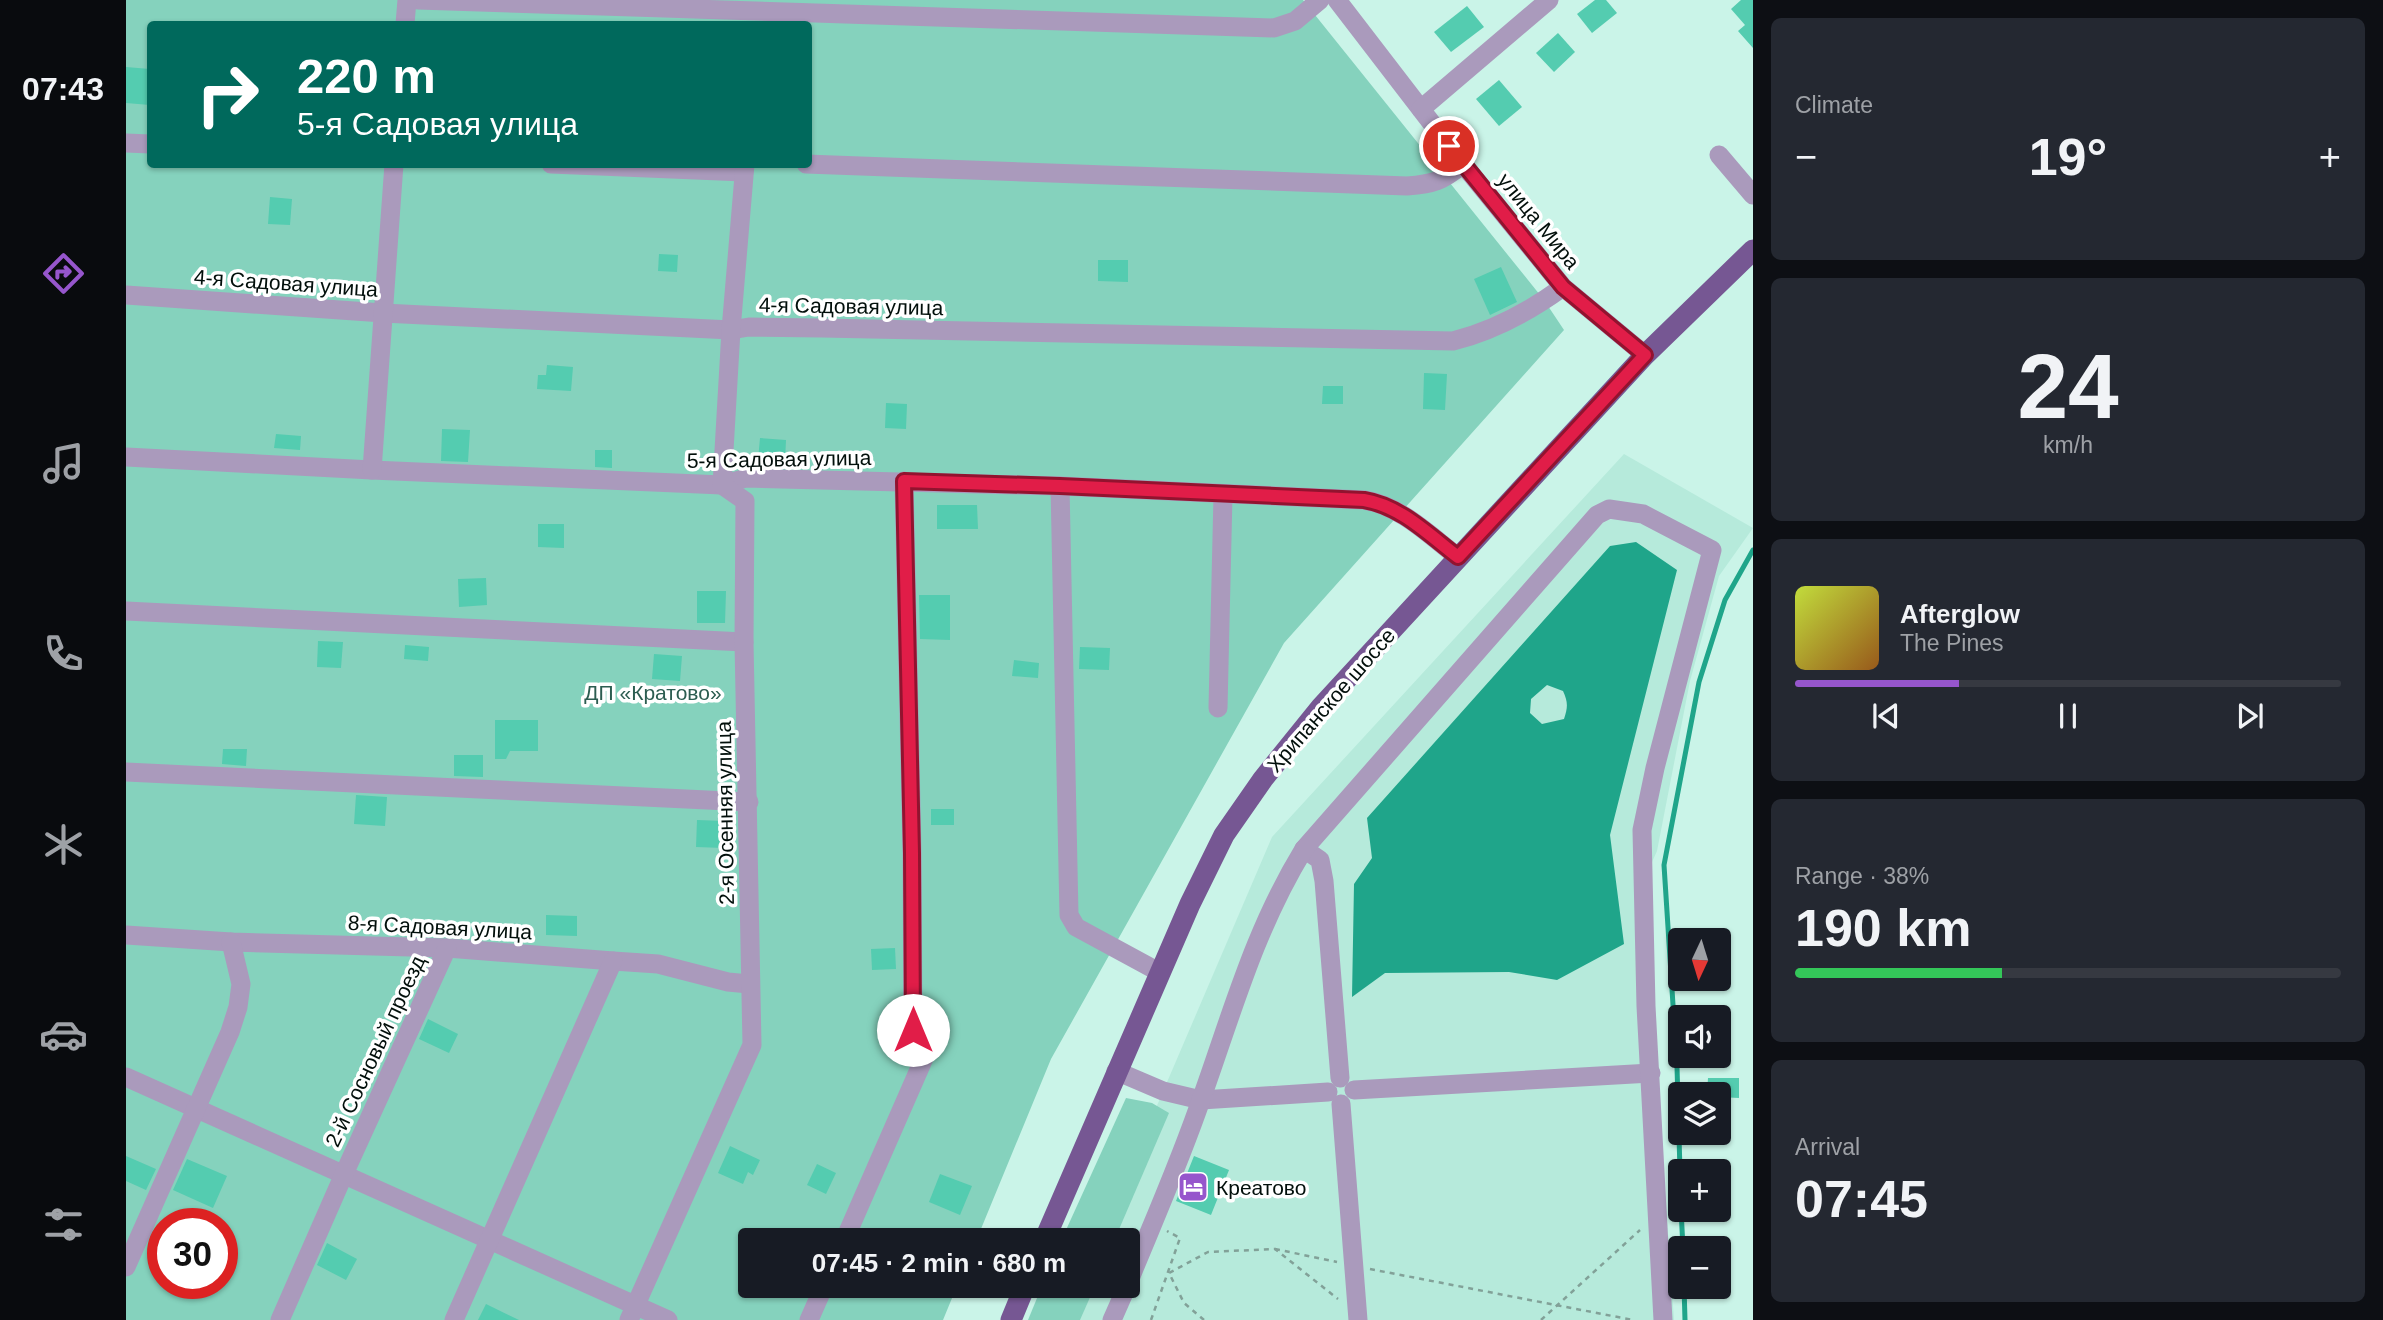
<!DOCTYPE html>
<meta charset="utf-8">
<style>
body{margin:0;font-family:Arial,sans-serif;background:#242831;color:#f1f3f6;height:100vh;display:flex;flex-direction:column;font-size:26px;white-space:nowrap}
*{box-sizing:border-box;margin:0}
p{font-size:23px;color:#9ea1a6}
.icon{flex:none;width:38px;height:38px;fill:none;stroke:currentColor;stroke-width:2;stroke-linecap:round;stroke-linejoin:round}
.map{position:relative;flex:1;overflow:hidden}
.sheet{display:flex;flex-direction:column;gap:18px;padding:18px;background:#0d0f14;width:630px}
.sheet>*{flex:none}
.banner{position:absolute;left:21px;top:21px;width:665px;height:147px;border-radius:7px;box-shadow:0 2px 5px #0004;background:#00695c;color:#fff;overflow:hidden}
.needle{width:46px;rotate:184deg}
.controls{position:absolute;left:1542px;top:928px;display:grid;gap:14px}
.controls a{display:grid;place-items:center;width:63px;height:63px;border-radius:7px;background:#171b24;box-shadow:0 2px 5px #0004;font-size:35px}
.speed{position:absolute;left:21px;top:1208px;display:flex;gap:14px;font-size:35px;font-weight:700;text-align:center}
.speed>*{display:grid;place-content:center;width:91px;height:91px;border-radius:50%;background:#171b24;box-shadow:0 2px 5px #0004;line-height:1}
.speed .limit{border:10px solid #d22;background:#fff;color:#111}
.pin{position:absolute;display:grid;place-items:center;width:60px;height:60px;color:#fff;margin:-30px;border:4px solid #fff;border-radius:50%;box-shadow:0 2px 7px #0007}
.me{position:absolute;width:77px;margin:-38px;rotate:0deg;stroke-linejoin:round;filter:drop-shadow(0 0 5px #0008)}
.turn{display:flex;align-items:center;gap:24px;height:147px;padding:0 35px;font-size:32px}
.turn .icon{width:91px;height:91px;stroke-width:2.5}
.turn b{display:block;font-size:49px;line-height:60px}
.big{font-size:52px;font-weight:600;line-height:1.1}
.sheet .card{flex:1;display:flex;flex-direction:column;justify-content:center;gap:10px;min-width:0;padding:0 24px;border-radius:10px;background:#242831}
.sheet .dial{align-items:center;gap:0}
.dial b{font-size:91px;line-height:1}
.song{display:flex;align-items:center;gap:21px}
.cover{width:84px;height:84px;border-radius:10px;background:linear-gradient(135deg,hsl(70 70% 55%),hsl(30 70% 35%))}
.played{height:7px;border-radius:4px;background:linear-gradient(90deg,#9656cc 30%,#363941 30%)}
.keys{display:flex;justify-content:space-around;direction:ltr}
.heat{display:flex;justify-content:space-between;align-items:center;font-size:38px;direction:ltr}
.charge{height:10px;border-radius:5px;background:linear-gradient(90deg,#34c759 38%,#363941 0)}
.trip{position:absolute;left:612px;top:1228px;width:402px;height:70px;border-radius:7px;background:#171b24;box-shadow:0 2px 5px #0004;font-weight:600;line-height:70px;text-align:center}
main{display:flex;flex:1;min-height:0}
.tab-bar{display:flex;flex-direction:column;width:126px;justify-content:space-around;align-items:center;background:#090b0e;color:#9ea1a6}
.tab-bar .icon{width:49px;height:49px}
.tab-bar .current{color:#9656cc}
.tab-bar b{font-size:32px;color:#f1f3f6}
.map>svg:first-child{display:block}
.built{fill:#b6eadb}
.green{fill:#85d2bd;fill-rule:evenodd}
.water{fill:#1fa58a;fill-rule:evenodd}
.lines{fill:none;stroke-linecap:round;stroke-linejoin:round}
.stream{stroke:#1fa58a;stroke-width:5}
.building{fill:#54ccb0}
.path{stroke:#82a198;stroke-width:2.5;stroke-dasharray:5 5;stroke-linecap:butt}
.minor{stroke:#aa9abc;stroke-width:19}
.major{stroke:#765793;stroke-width:21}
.route-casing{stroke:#92132f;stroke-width:18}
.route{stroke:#e11d48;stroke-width:12}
.labels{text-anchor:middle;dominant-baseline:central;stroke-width:7;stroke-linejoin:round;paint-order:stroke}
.street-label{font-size:21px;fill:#020f0b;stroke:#fff}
.park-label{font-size:21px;fill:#2c5d51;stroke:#fff}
.poi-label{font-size:21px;fill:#020f0b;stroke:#fff;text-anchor:start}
</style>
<main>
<nav class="tab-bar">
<b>07:43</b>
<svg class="icon current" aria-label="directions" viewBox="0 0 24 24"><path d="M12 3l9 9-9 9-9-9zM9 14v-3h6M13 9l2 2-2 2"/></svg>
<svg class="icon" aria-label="music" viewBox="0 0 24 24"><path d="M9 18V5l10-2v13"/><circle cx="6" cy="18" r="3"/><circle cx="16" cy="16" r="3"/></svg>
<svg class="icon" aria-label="phone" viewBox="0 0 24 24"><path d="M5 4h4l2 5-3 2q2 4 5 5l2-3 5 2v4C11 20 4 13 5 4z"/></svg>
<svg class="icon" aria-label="climate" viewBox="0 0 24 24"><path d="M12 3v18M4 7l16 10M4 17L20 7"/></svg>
<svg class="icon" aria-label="car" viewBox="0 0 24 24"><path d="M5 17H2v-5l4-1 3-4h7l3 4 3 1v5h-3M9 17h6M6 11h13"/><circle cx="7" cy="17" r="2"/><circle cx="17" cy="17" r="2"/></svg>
<svg class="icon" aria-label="filters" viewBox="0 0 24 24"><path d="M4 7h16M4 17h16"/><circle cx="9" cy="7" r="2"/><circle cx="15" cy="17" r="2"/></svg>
</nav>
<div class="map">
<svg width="1627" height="1320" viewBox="0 0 1627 1320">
<rect width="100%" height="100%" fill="#caf4e8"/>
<!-- built -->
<path class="built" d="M1498 454 1627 528 1593 576 1564 681 1531 851 1522 871 1531 1074 1548 1320H939L953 1286H1003V1241H973L1146 837Z"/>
<!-- green -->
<g class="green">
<path d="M0 0H1177L1418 300 1438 330 1158 643 925 1059 850 1241H625V1286H831L817 1320H0ZM24 24H682V164H24ZM37 1223H96V1283H37Z"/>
<path d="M1000 1098 1026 1103 1043 1113 988 1241H935Z"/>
<path d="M916 1286H969L954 1320H902Z"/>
</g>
<!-- water -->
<path class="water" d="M1510 542 1551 570 1484 835 1498 944 1431 980 1383 972 1259 973 1226 997 1228 884 1246 858 1241 818 1484 546ZM1421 685 1437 691C1442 702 1442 707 1438 719L1416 724 1404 713 1405 699Z"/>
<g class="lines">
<!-- stream -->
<g class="stream">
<path d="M1554 1171 1551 1067 1538 865 1573 682 1599 600 1627 550"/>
<path d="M1555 1209 1557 1248"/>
<path d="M1558 1286 1559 1320"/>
</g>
</g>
<!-- building -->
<g class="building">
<path d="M1469 0H1480L1491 13 1466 33 1451 14Z"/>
<path d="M1615 0H1627V48L1612 31 1619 25 1605 9Z"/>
<path d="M1341 6 1358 27 1325 52 1308 32Z"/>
<path d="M1432 33 1449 52 1428 72 1410 53Z"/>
<path d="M0 67 24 69V105L0 103Z"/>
<path d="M1373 80 1396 107 1373 126 1350 99Z"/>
<path d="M144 197 166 199 164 225 142 224Z"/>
<path d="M533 254 552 255 551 272 532 271Z"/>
<path d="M972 260H1002V282L972 281Z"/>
<path d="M1375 267 1391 302 1364 315 1348 279Z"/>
<path d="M421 365 447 367 445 391 411 389 412 375H420Z"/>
<path d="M1298 373 1321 374 1319 410 1297 409Z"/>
<path d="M1197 386H1217V404H1196Z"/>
<path d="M760 403 781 404 780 429 759 428Z"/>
<path d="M316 429 344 430 342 462 315 461Z"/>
<path d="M150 434 175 436 174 450 148 448Z"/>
<path d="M634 438 660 440 659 462 632 460Z"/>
<path d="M469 450H486V468L469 467Z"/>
<path d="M811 505H851L852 529H811Z"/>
<path d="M412 524H438V548L412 547Z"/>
<path d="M360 578 361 605 333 607 332 579Z"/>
<path d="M571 591H600L599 623H571Z"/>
<path d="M793 595H824V640L794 639Z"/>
<path d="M192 641 217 642 215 668 191 667Z"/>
<path d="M279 645 303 647 302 661 278 659Z"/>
<path d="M954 647 984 648 983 670 953 669Z"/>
<path d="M528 654 556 656 554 681 526 679Z"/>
<path d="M888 660 913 663 912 678 886 676Z"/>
<path d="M369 720H412V751H384L380 759H369Z"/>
<path d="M97 749H121L120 766 96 764Z"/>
<path d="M328 755H357V777L328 776Z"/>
<path d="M230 795 261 797 259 826 228 824Z"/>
<rect x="805" y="809" width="23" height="16"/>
<path d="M571 820 599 821 598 848 570 847Z"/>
<path d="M420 915 451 916V936L420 935Z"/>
<path d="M769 948 770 969 746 970 745 949Z"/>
<path d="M302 1019 332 1034 323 1053 293 1039Z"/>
<path d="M1582 1078H1613V1098L1592 1097V1094H1581Z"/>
<path d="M604 1146 634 1160 627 1175 622 1172 617 1184 592 1173Z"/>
<path d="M0 1156 30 1169 20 1190 0 1181Z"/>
<path d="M1068 1156 1103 1170 1085 1215 1050 1201Z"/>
<path d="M61 1159 101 1176 87 1208 47 1190Z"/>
<path d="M691 1164 710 1173 700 1194 681 1185Z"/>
<path d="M814 1174 846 1186 834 1215 803 1202Z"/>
<path d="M201 1243 231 1259 220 1280 191 1265Z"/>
<path d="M360 1304 393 1320H352Z"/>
</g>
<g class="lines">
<!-- path -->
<g class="path">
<path d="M1149 1249 1211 1262"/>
<path d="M1244 1269 1507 1320"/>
<path d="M1025 1320 1054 1238 1041 1231"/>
<path d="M1078 1320 1058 1303 1043 1273 1082 1252 1149 1249 1212 1299"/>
<path d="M1415 1320 1514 1230"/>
</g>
<!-- minor -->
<g class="minor">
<path d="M292 0 1148 28 1169 21 1194 0"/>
<path d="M1211 0 1337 164 1437 287 1519 355"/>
<path d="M279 24 281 0"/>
<path d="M1295 109 1423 0"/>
<path d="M0 143 24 144"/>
<path d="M1593 155 1627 195"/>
<path d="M425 164 618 172"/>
<path d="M680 164 1281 186C1308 184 1316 181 1337 164"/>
<path d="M0 295 257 313 605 330 623 327 696 328 1327 341C1367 331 1404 311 1437 287"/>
<path d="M0 457 246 470 596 485 620 478 934 486 1238 500C1275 506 1303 535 1332 557"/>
<path d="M246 470 268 164"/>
<path d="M778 481 786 853 787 1030"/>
<path d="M934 486 943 915 950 927 1033 972"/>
<path d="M0 611 618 642"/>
<path d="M1092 708 1097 495"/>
<path d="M0 772 623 802"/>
<path d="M1178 849 1194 860 1198 881 1214 1078"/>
<path d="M0 935 105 942 321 948 487 961 532 964 602 982 623 984"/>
<path d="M990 1071 1037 1091 1075 1100 1202 1092"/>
<path d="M0 1077 542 1320"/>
<path d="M1228 1090 1525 1073"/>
<path d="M1215 1104 1232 1320"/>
<path d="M718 1241 806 1040"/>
<path d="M0 1267 104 1032 112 1007 115 984 105 942"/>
<path d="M1003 1281C1028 1220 1055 1159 1076 1097 1107 1010 1129 929 1178 849L1471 515 1483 509 1517 514 1586 550 1529 768 1516 830 1520 1006 1537 1320"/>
<path d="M154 1320 218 1174 321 948"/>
<path d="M328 1320 487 961"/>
<path d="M503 1320 626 1045 618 642 619 501 596 485 605 330 619 164"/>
<path d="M683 1320 698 1286"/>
<path d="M986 1320 1001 1286"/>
</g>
<!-- major -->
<g class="major">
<path d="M918 1241 1064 904 1098 835 1137 779 1195 707 1519 355 1627 250"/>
<path d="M885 1320 899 1286"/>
</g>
</g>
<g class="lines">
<!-- route casing -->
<g class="route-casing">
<path id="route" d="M787 1030 786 853 778 481 934 486 1238 500C1275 506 1303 535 1332 557L1519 355 1437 287 1323 146"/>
</g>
<!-- route -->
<use href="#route" class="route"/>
</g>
<!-- icons -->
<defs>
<g id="hotel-square" transform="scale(1.575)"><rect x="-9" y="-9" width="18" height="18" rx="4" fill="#9656cc" stroke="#fff"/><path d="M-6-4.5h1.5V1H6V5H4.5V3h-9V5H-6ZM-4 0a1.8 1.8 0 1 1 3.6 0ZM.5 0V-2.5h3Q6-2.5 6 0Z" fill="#fff"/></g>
</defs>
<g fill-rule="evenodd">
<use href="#hotel-square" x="1067" y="1187"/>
</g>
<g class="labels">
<!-- street labels -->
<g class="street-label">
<text transform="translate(1413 221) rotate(51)">улица Мира</text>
<text transform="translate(160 283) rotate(4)">4-я Садовая улица</text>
<text transform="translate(725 306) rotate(1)">4-я Садовая улица</text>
<text transform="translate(653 459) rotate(-1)">5-я Садовая улица</text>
<text transform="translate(1205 700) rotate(-49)">Хрипанское шоссе</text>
<text transform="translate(599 813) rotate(-91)">2-я Осенняя улица</text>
<text transform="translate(314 927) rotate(3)">8-я Садовая улица</text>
<text transform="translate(249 1051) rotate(-65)">2-й Сосновый проезд</text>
</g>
<!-- park labels -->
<g class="park-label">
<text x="527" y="692">ДП «Кратово»</text>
</g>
<!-- poi labels -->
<g class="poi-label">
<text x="1090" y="1187">Креатово</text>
</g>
</g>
</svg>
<div class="controls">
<a><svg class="needle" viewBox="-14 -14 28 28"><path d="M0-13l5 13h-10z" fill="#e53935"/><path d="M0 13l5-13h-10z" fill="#9ea1a6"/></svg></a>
<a><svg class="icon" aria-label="sound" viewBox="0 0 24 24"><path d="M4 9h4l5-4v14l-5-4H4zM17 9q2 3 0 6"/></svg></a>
<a><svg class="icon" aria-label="layers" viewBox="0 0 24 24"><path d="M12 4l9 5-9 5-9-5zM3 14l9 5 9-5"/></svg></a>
<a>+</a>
<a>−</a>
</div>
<div class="speed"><div class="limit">30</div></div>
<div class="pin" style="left:1323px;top:146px;background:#d93025"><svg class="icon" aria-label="arrive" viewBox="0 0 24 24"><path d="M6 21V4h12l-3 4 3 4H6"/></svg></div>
<svg class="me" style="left:787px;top:1030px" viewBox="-20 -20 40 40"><circle r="19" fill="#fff"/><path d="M0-13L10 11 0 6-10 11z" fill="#e11d48"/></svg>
<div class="trip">07:45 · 2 min · 680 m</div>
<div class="banner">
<div class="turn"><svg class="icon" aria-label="right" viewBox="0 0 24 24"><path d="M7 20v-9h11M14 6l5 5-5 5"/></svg><div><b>220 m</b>5-я Садовая улица</div></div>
</div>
</div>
<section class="sheet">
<div class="card"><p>Climate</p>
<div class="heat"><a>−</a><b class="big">19°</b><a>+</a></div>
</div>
<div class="card dial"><b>24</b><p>km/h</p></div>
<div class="card">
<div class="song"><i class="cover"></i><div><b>Afterglow</b><p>The Pines</p></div></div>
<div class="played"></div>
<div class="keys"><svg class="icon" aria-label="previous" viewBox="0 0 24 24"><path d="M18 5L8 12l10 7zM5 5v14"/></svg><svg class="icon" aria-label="pause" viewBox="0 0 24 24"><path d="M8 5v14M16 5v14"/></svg><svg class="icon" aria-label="next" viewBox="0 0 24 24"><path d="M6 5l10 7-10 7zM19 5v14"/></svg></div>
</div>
<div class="card"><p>Range · 38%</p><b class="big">190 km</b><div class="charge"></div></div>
<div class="card"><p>Arrival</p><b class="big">07:45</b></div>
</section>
</main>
